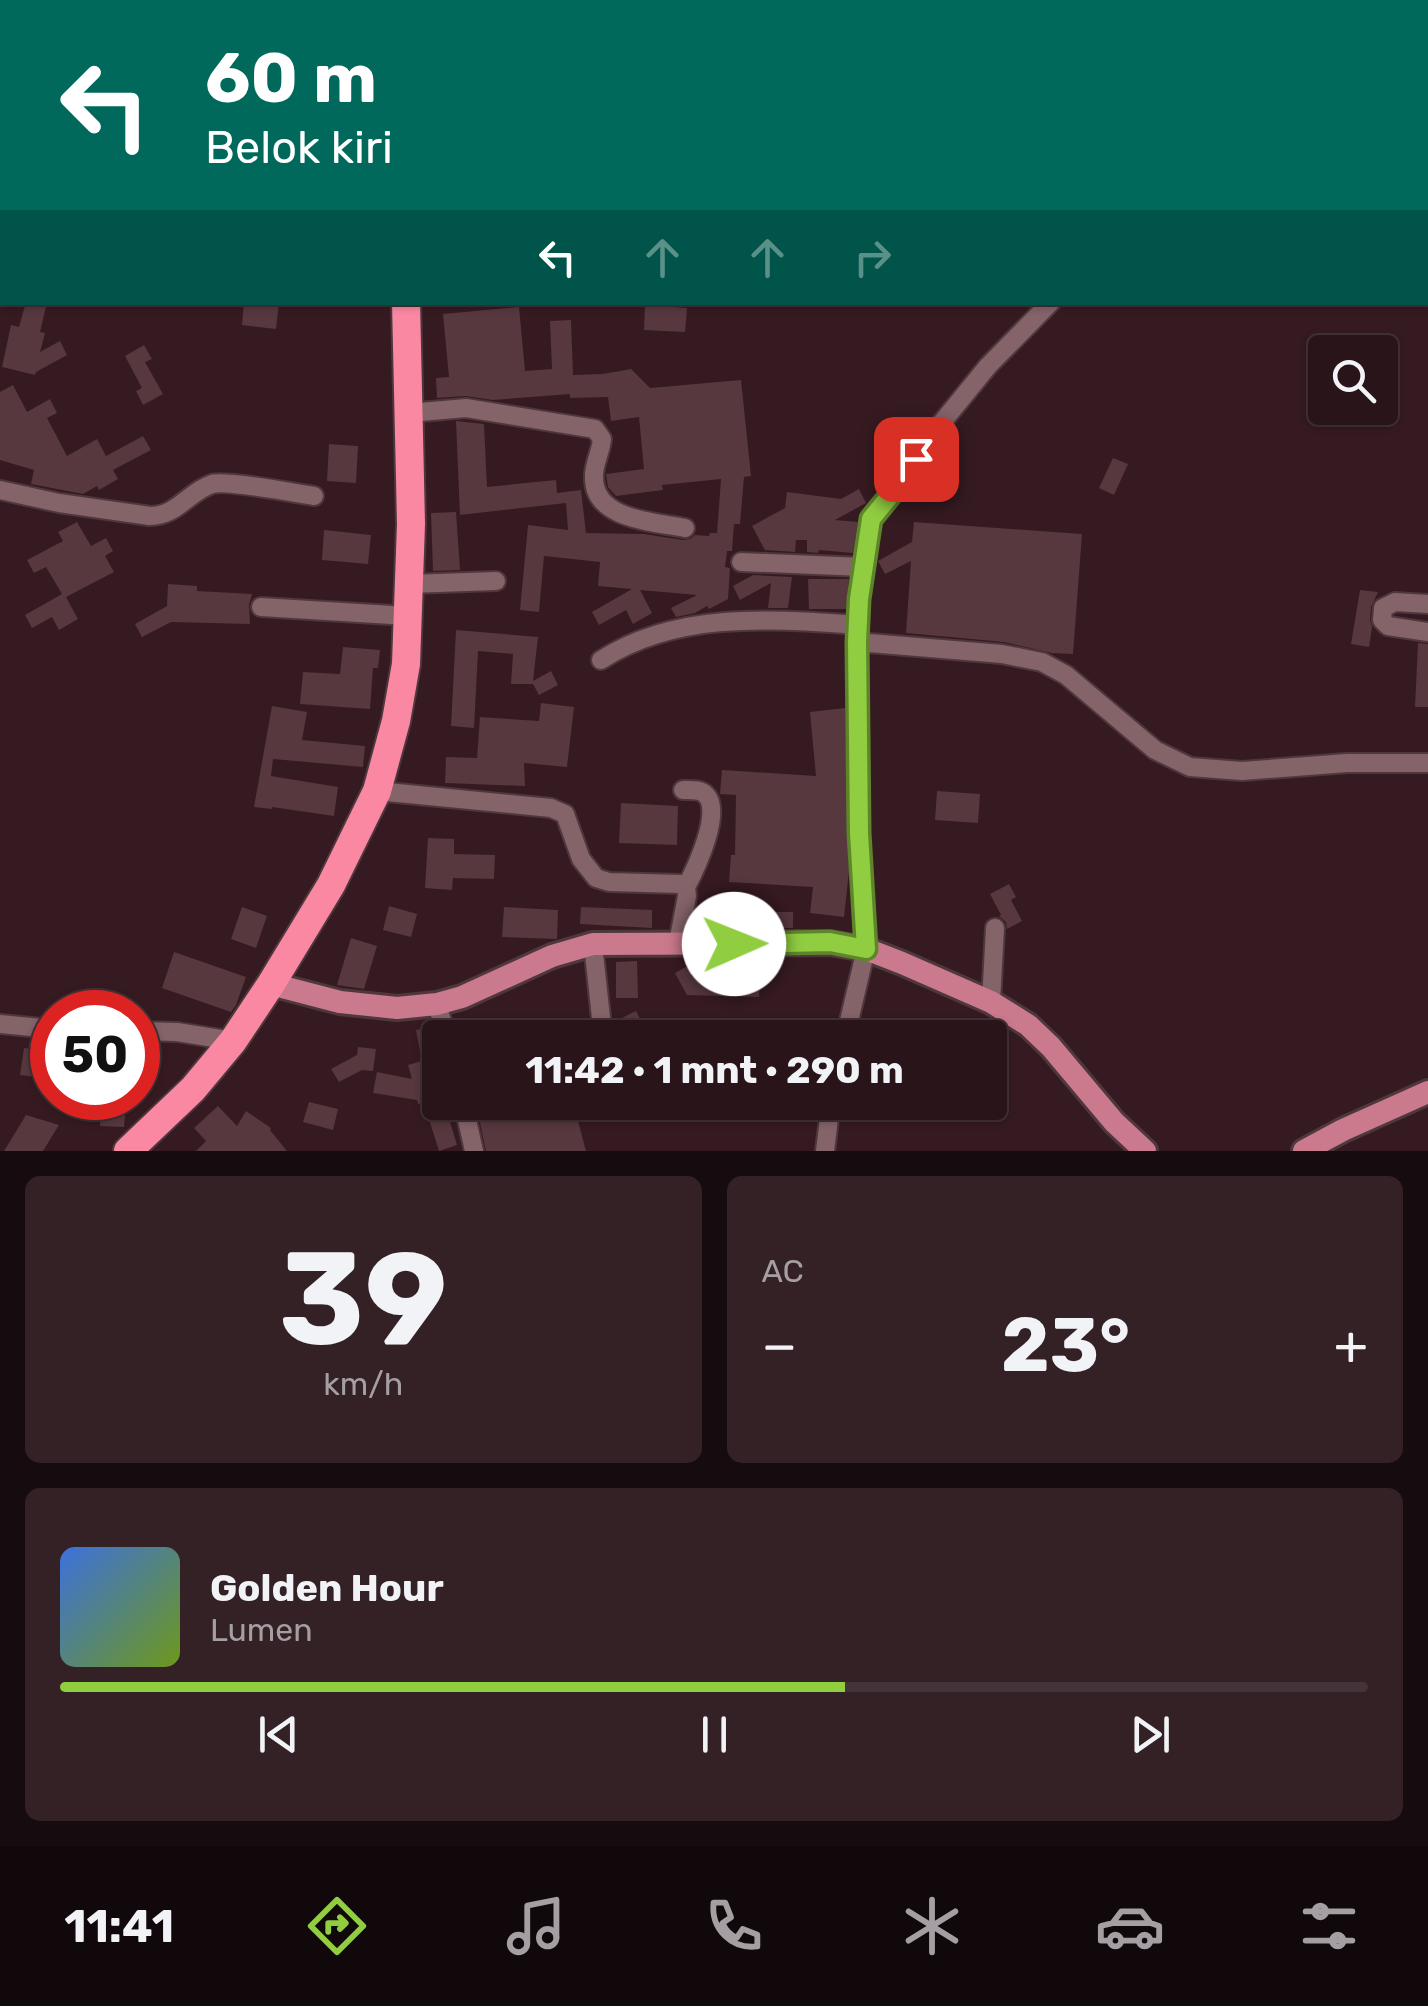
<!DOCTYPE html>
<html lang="id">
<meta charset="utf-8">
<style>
body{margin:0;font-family:Rubik,sans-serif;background:#342126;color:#f1f3f6;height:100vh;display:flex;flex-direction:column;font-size:38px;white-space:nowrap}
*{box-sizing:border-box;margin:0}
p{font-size:32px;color:#a59ea2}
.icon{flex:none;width:55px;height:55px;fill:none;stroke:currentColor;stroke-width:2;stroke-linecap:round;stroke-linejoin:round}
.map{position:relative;height:1151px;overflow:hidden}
.sheet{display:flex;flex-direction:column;gap:25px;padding:25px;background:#160b0e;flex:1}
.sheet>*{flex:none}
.banner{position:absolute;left:0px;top:0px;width:1430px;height:305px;box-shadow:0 2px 8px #0004,0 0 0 2px #443338;background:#00695c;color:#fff;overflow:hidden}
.tools{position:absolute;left:1308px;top:335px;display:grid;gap:20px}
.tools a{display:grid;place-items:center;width:90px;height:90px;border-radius:10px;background:#281419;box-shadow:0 2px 8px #0004,0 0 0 2px #443338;font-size:50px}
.speed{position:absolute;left:30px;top:990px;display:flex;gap:20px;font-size:50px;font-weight:700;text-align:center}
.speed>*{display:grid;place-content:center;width:130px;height:130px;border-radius:50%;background:#281419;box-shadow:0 2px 8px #0004,0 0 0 2px #443338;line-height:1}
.speed .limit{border:15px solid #d22;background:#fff;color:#111}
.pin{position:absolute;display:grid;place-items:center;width:85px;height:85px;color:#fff;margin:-42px;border-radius:20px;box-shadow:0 5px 15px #0006}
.me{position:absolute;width:110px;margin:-55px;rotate:89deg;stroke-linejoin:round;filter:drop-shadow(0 0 8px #0008)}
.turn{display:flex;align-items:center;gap:35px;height:210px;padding:0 40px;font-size:45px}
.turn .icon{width:130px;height:130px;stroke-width:2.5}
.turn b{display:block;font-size:70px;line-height:85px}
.lanes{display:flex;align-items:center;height:95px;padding:0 40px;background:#0003;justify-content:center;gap:50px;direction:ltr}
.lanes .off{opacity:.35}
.big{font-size:75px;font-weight:700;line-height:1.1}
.sheet .card{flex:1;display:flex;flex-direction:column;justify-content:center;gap:15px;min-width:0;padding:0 35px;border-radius:15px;background:#342126}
.sheet .dial{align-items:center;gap:0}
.dial b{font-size:130px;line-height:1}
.song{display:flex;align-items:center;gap:30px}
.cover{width:120px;height:120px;border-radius:15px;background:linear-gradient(135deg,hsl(220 70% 55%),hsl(80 70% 35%))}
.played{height:10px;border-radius:5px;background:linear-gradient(90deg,#90cd41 60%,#443338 60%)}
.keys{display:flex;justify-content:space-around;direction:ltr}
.heat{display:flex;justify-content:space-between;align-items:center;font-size:55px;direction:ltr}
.sheet .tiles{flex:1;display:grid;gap:25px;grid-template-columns:1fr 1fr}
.card:last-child{grid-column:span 2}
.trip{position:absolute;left:422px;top:1020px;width:585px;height:100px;border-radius:10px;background:#281419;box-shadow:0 2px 8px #0004,0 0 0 2px #443338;font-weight:700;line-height:100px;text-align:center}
.tab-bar{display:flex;height:160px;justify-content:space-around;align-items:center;background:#10080a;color:#a59ea2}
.tab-bar .icon{width:70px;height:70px}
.tab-bar .on{color:#90cd41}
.tab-bar b{font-size:45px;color:#f1f3f6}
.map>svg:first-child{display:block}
.building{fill:#56383e}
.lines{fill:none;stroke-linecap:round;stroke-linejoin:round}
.minor-casing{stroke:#4e373d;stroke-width:22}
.major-casing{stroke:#4e373d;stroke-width:28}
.highway-casing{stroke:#4e373d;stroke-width:32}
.minor{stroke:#846369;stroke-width:18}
.major{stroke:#cb798c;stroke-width:22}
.highway{stroke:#fa88a3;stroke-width:28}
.route-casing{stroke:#5e852a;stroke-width:25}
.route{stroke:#90cd41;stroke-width:18}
</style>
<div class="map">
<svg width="1428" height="1151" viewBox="0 0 1428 1151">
<rect width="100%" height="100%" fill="#361a21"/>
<!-- building -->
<g class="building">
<path d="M26 302H47L40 332 45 333 40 352 60 341 67 355 36 372 35 375 2 367 11 325 19 327Z"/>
<path d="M244 302H279L276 329 242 325Z"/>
<path d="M645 305 687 308 685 332 644 330Z"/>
<path d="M519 307 525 371 552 369 550 321 571 320 573 375 603 374 631 369 650 388 741 380 751 476 744 477 740 524H734L732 551H727L725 567 730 568 728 599 709 609 707 606 695 613 676 617 671 608 697 595 640 590 652 613 633 624 626 610 599 625 592 612 632 589 598 586 600 562 544 556 539 612 520 610 528 525 568 530 566 503 460 515 456 421 484 424 487 487 556 480 557 493 581 490 586 533 644 534 683 540 690 539 695 535 709 536 710 533H717L721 479 662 485 663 490 616 496 608 487 606 474 644 469 639 417 611 421 608 397 570 398V394L493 400 465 396 437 398 436 378 449 377 443 314Z"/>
<path d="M144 345 152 359 145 362 163 394 143 405 136 391 142 388 125 356Z"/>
<path d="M13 385 27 412 50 399 57 413 47 418 67 456 97 439 106 456 143 436 151 450 113 470 118 479 99 490 97 486 83 494 31 484 34 470 0 460V392Z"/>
<path d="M329 444 358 446 356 483 327 481Z"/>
<path d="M1113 458 1128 464 1114 495 1099 488Z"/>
<path d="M859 489 866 503 835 520 858 522 853 553 819 550 818 553 807 552V540H796L795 552 765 550 752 526 785 508 787 492 841 499Z"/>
<path d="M456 512 460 570 433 571 431 513Z"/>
<path d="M77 522 91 546 106 538 113 551 105 556 114 572 66 597 78 619 59 630 52 617 32 628 25 615 62 594 46 567 34 573 27 560 63 541 58 532Z"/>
<path d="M914 522 1082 534 1073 654 1052 653 1004 642 906 633 911 561 885 574 878 561 912 542Z"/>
<path d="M324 530 371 535 368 564 322 560Z"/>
<path d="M753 575 792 577 788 608H768L771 583 740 600 733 586Z"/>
<path d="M808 579H849L846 609H809Z"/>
<path d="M168 584 197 586V591L252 594 249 605 250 624 171 622 142 637 135 624 167 606Z"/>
<path d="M1360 590 1378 592 1371 607 1370 620 1372 627 1369 647 1351 644Z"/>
<path d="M456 630 538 637 533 681 551 671 558 685 539 695 533 684H511L513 654 478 651 474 728 451 726Z"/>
<path d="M1418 643 1428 644V707H1415Z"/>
<path d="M343 647 380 650 378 668H373L370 709 300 704 303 672 340 674Z"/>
<path d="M541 703 574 707 567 767 524 763 525 786 445 783 446 757 477 758 480 717 539 721Z"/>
<path d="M272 706 307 712 302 740 365 746 363 767 273 759 271 776 338 787 334 816 272 807V809L254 807Z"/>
<path d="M845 708 849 871 844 917 810 913 813 887 729 882 731 855H735L736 795 720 794 722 770 816 776 810 712Z"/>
<path d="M937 791 980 794 978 823 935 820Z"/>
<path d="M621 803 678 806 677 845 619 843Z"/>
<path d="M428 838 454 839V854L495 855 494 879 453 878 452 890 425 888Z"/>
<path d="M1009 884 1016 897 1011 900 1022 921 1007 929 1006 922 999 916 1001 915 990 894Z"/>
<path d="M389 906 417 914 411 937 383 930Z"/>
<path d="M242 907 267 916 256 948 231 939Z"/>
<path d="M504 907 558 910 557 939 502 937Z"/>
<path d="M581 907 652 910V928L580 924Z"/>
<path d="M733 912H793V928H734Z"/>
<path d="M351 938 377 946 364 989 337 985Z"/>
<path d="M174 952 246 977 236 1005 231 1012 162 988Z"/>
<path d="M761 958 759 997 687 995 675 973 700 959Z"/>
<path d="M637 961 638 998H616V962Z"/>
<path d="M636 1011 650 1038H625L616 1021Z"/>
<path d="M431 1027 434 1040H431L440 1079V1107L445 1105 457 1145 439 1151 424 1103 418 1104 417 1100 373 1093 377 1072 412 1079 408 1065 422 1061 416 1030Z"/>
<path d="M358 1047 376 1049 373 1071 362 1070 339 1082 331 1069 357 1055Z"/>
<path d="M24 1048 52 1052 50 1079 20 1075Z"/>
<path d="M101 1102 126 1104 124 1127 100 1126Z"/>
<path d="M309 1102 338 1109 333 1130 303 1122Z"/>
<path d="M481 1102H573L586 1151H486L476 1104Z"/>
<path d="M218 1106 237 1126 246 1111 271 1128 270 1130 287 1151H196L206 1141 194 1128Z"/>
<path d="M26 1115 59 1125 43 1151H4Z"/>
</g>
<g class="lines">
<!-- minor casing -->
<g class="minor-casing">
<g id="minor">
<path d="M25 2V0"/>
<path d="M313 2V0"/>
<path d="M1121 2V0"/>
<path d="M1275 2H1276"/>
<path d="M0 154 2 139"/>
<path d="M409 413 466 408 595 429 602 439C601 452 593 465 594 478 594 520 655 522 685 528"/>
<path d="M0 490 59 503 150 516C177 516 188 492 212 484 226 480 295 493 314 496"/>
<path d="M741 562 863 567"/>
<path d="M409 584 496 581"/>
<path d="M1428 604 1395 602 1383 608 1382 620 1388 626 1428 632"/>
<path d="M261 607 408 616"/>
<path d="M857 642 1002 654 1042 662 1066 675 1155 750 1190 767 1242 771 1347 763H1428"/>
<path d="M601 660C677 611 771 619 858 625"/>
<path d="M683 790C690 790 701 789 706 795 723 812 695 870 686 887"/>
<path d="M377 791 551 808 565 814 581 859 596 878 609 882 681 884 686 887 687 896 678 943"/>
<path d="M593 944 602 1027"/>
<path d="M991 1002 995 928"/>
<path d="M437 1004 447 1038"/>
<path d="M0 1024 52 1029"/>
<path d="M138 1031 177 1032 233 1041"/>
<path d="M845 1038 866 949 859 833 857 642 859 599 871 519 902 481 930 437 966 393 988 366 1051 302"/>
<path d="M463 1102 474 1151"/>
<path d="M825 1151 831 1102"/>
</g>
</g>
<!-- major casing -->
<g class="major-casing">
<g id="major">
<path d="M271 984 340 1002 397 1008 437 1004 462 997 552 956 593 944 830 943 866 949 902 963 991 1002 1028 1025 1051 1047 1114 1122 1145 1151"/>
<path d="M1304 1151 1343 1130 1428 1092"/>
</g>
</g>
<!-- highway casing -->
<g class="highway-casing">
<g id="highway">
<path d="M471 2 472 0"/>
<path d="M128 1151 193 1089 233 1041 271 984 331 885 377 791 396 721 406 664 411 524 406 302"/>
</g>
</g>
<!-- minor -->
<use href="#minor" class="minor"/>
<!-- major -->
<use href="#major" class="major"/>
<!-- highway -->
<use href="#highway" class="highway"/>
</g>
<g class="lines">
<!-- route casing -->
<g class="route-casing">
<path id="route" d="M734 944 830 942 866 949 859 833 857 642 859 599 871 519 902 481 916 459"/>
</g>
<!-- route -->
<use href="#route" class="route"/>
</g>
</svg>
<div class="tools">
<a><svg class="icon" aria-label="search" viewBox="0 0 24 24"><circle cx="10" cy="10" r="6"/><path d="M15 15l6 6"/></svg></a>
</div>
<div class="speed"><div class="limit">50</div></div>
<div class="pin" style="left:916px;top:459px;background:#d93025"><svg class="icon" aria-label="arrive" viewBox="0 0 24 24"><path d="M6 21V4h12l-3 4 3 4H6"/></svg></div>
<svg class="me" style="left:734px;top:944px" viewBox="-20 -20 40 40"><circle r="19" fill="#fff"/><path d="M0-13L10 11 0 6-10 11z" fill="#90cd41"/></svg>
<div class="trip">11:42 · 1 mnt · 290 m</div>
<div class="banner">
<div class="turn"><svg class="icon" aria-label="left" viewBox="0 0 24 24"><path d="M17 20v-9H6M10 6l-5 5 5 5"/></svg><div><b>60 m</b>Belok kiri</div></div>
<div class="lanes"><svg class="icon" aria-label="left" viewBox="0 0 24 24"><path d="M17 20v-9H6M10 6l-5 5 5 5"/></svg><svg class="icon off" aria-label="ahead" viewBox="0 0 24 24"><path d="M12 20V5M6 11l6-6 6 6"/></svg><svg class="icon off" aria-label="ahead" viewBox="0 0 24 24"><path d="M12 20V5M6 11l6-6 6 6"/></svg><svg class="icon off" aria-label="right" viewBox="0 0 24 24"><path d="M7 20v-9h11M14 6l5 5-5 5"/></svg></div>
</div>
</div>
<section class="sheet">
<div class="tiles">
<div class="card dial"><b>39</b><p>km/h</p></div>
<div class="card"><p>AC</p>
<div class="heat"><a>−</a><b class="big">23°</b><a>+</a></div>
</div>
<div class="card">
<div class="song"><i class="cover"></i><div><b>Golden Hour</b><p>Lumen</p></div></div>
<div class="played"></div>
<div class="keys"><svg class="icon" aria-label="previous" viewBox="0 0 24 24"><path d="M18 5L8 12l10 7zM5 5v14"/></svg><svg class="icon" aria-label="pause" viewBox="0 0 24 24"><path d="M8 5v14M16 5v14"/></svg><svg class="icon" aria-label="next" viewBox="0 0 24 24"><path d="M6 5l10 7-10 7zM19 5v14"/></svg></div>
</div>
</div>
</section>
<nav class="tab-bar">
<b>11:41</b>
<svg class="icon on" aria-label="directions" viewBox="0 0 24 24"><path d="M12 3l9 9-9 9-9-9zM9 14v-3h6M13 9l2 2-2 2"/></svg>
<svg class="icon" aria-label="music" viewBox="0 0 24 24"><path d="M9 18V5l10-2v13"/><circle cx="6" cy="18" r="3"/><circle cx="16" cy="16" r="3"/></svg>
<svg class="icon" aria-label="phone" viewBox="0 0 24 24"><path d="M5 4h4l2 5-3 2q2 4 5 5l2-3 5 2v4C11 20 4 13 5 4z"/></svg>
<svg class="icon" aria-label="climate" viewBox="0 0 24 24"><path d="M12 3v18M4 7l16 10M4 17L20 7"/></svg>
<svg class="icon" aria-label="car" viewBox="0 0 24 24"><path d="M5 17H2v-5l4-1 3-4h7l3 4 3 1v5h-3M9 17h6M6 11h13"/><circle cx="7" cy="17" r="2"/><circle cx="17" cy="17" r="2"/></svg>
<svg class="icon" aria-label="filters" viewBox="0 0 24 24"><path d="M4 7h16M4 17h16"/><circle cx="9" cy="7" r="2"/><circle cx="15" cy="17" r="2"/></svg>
</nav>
